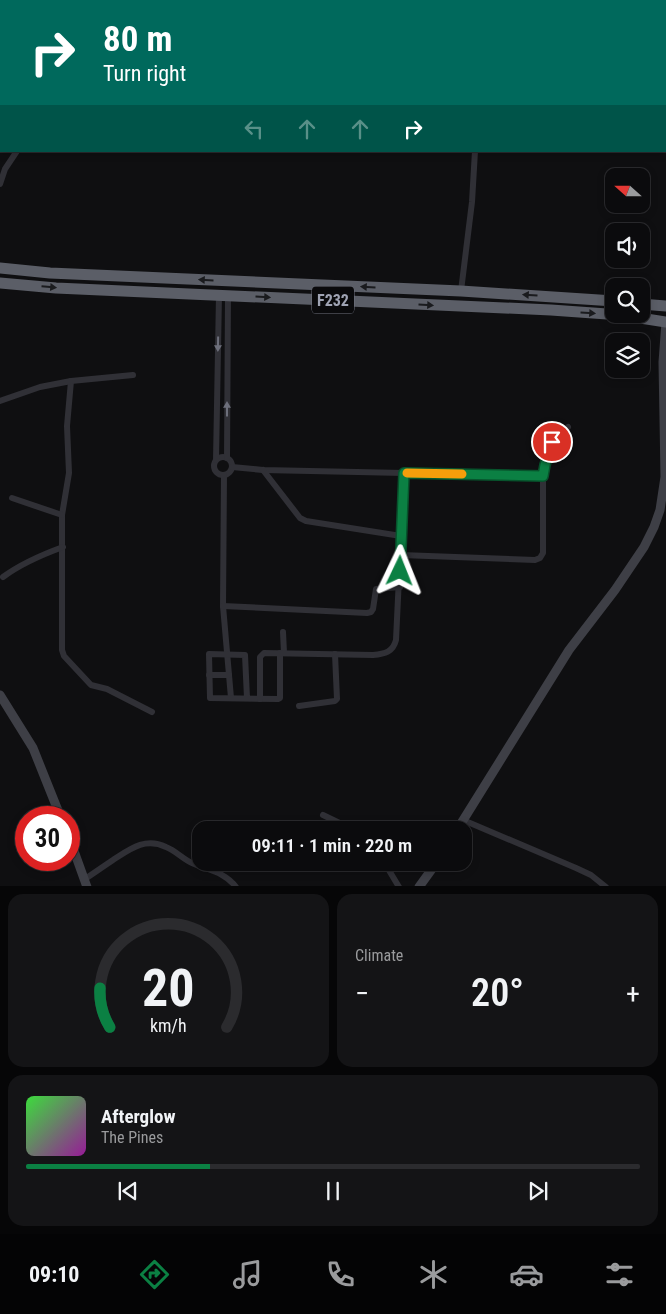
<!DOCTYPE html>
<meta charset="utf-8">
<style>
body{margin:0;font-family:"Roboto Condensed",sans-serif;background:#141416;color:#f1f3f6;height:100vh;display:flex;flex-direction:column;font-size:19px;white-space:nowrap}
*{box-sizing:border-box;margin:0}
p{font-size:16px;color:#9a9b9d}
.icon{flex:none;width:28px;height:28px;fill:none;stroke:currentColor;stroke-width:2;stroke-linecap:round;stroke-linejoin:round}
.map{position:relative;height:886px;overflow:hidden}
.panel{display:flex;flex-direction:column;gap:8px;padding:8px;background:#060607;flex:1}
.panel>*{flex:none}
.hud{position:absolute;left:0px;top:0px;width:666px;height:152px;box-shadow:0 2px 8px #0003,0 0 0 1px #2b2b2e;background:#00695c;color:#fff;overflow:hidden}
.needle{width:32px;rotate:291deg}
.tools{position:absolute;left:605px;top:168px;display:grid;gap:10px}
.tools a{display:grid;place-items:center;width:45px;height:45px;border-radius:10px;background:#0b0b0d;box-shadow:0 2px 8px #0003,0 0 0 1px #2b2b2e;font-size:25px}
.speed{position:absolute;left:15px;top:806px;display:flex;gap:10px;font-size:25px;font-weight:700;text-align:center}
.speed>*{display:grid;place-content:center;width:65px;height:65px;border-radius:50%;background:#0b0b0d;box-shadow:0 2px 8px #0003,0 0 0 1px #2b2b2e;line-height:1}
.speed .limit{border:8px solid #d22;background:#fff;color:#111}
.pin{position:absolute;display:grid;place-items:center;width:42px;height:42px;color:#fff;margin:-21px;border:2px solid #fff;border-radius:50%;box-shadow:0 1px 5px #0007}
.me{position:absolute;width:55px;margin:-28px;rotate:2deg;stroke-linejoin:round;filter:drop-shadow(0 0 4px #0008)}
.turn{display:flex;align-items:center;gap:18px;height:105px;padding:0 20px;font-size:22px}
.turn .icon{width:65px;height:65px;stroke-width:2.5}
.turn b{display:block;font-size:35px;line-height:42px}
.lanes{display:flex;align-items:center;height:48px;padding:0 20px;background:#0003;justify-content:center;gap:25px;direction:ltr}
.lanes .off{opacity:.35}
.big{font-size:38px;font-weight:600;line-height:1.1}
.panel .widget{flex:1;display:flex;flex-direction:column;justify-content:center;gap:8px;min-width:0;padding:0 18px;border-radius:15px;background:#141416}
.panel .dial{align-items:center;gap:0}
.dial svg{height:130px;overflow:visible;fill:none;stroke:#2b2b2e;stroke-width:7;stroke-linecap:round;text-anchor:middle}
.dial text{fill:#f1f3f6;stroke:none}
.song{display:flex;align-items:center;gap:15px}
.cover{width:60px;height:60px;border-radius:8px;background:linear-gradient(135deg,hsl(120 70% 55%),hsl(300 70% 35%))}
.played{height:5px;border-radius:2px;background:linear-gradient(90deg,#0b8043 30%,#2b2b2e 30%)}
.keys{display:flex;justify-content:space-around;direction:ltr}
.heat{display:flex;justify-content:space-between;align-items:center;font-size:28px;direction:ltr}
.panel .tiles{flex:1;display:grid;gap:8px;grid-template-columns:1fr 1fr}
.widget:last-child{grid-column:span 2}
.trip{position:absolute;left:192px;top:821px;width:280px;height:50px;border-radius:15px;background:#0b0b0d;box-shadow:0 2px 8px #0003,0 0 0 1px #2b2b2e;font-weight:600;line-height:50px;text-align:center}
.tabs{display:flex;height:80px;justify-content:space-around;align-items:center;background:#040405;color:#9a9b9d}
.tabs .icon{width:35px;height:35px}
.tabs .active{color:#0b8043}
.tabs b{font-size:22px;color:#f1f3f6}
.map>svg:first-child{display:block}
.lines{fill:none;stroke-linecap:round;stroke-linejoin:round}
.street{stroke:#303036;stroke-width:6}
.secondary{stroke:#3e3f46;stroke-width:9}
.highway{stroke:#5b5e67;stroke-width:11}
.oneway{fill:#1a1b1e}
.oneway2{fill:#6d6f7b}
.route-casing{stroke:#07532c;stroke-width:12}
.route{stroke:#0b8043;stroke-width:9}
.slow{stroke:#f59e0b;stroke-width:9}
.labels{text-anchor:middle;dominant-baseline:central;stroke-width:5;stroke-linejoin:round;paint-order:stroke}
.shield{fill:#0a0a0c;stroke:#727581;stroke-width:1}
.shield-label{font-size:16px;font-weight:bold;fill:#9fa3b3}
</style>
<div class="map">
<svg width="666" height="887" viewBox="0 0 666 887">
<rect width="100%" height="100%" fill="#0f0f11"/>
<g class="lines">
<!-- street -->
<g class="street">
<path d="M427 0V1"/>
<path d="M557 0 559 1"/>
<path d="M287 1 288 0"/>
<path d="M360 1 361 0"/>
<path d="M482 1 483 0"/>
<path d="M662 1 663 0"/>
<path d="M665 62 666 63"/>
<path d="M0 184 5 169 17 151"/>
<path d="M461 291 472 202 475 151"/>
<path d="M71 381 67 426 69 473 62 515V650L64 656 91 685 107 689 152 712"/>
<path d="M0 401 40 387 71 381 133 375"/>
<circle cx="223" cy="466" r="9"/>
<path d="M227 458 228 296"/>
<path d="M216 460 219 295"/>
<path d="M232 467 263 470 543 476"/>
<path d="M263 470 300 518 306 521 401 536"/>
<path d="M224 475 223 606 231 698"/>
<path d="M12 498 62 515"/>
<path d="M401 555 535 560 540 558 543 553V476C545 463 548 443 558 434 560 431 565 429 568 427"/>
<path d="M3 577C22 563 41 555 63 547"/>
<path d="M223 606 367 613 371 612 373 609 376 589 400 587"/>
<path d="M283 632 284 653"/>
<path d="M209 675H229"/>
<path d="M247 698 245 655 209 654 210 698 278 699 280 698V653"/>
<path d="M260 699V657L264 653 373 655C385 654 393 652 396 640L404 473"/>
<path d="M299 706 335 701 337 699 335 654"/>
<path d="M323 815 354 830"/>
<path d="M463 820 576 868 591 875 606 887"/>
<path d="M384 862 399 887"/>
<path d="M85 879C94 873 104 866 113 860 130 849 145 837 166 847 176 851 183 859 192 863 208 870 225 872 236 887"/>
</g>
<!-- secondary -->
<g class="secondary">
<path d="M59 0 62 1"/>
<path d="M665 145H666"/>
<path d="M0 695 33 748 61 818"/>
<path d="M457 830 569 650 615 590 644 547 654 527 660 510 665 477 663 362 666 322"/>
<path d="M69 837 87 887"/>
<path d="M419 887 437 862"/>
</g>
<!-- highway -->
<g class="highway">
<path d="M0 268 50 273 461 291 614 301"/>
<path d="M0 283 56 288 551 310 621 315 666 322"/>
<path d="M641 304 666 306"/>
</g>
</g>
<!-- one-way arrows -->
<defs><path id="oneway-solid" d="M-6-.8H1V-3.2L6.5 0L1 3.2V.8H-6Z" transform="scale(1.25)"/></defs>
<g class="oneway">
<use href="#oneway-solid" transform="translate(206 280) rotate(-177)"/>
<use href="#oneway-solid" transform="translate(49 287) rotate(5)"/>
<use href="#oneway-solid" transform="translate(368 287) rotate(-177)"/>
<use href="#oneway-solid" transform="translate(530 295) rotate(-176)"/>
<use href="#oneway-solid" transform="translate(263 297) rotate(3)"/>
<use href="#oneway-solid" transform="translate(426 305) rotate(3)"/>
<use href="#oneway-solid" transform="translate(588 313) rotate(4)"/>
</g>
<g class="oneway2">
<use href="#oneway-solid" transform="translate(218 344) rotate(91)"/>
<use href="#oneway-solid" transform="translate(227 409) rotate(-90)"/>
</g>
<g class="lines">
<!-- route casing -->
<g class="route-casing">
<path id="route" d="M400 571 404 473 543 476 545 465 552 442"/>
</g>
<!-- route -->
<use href="#route" class="route"/>
<!-- slow -->
<path class="slow" d="M407 473 462 474"/>
</g>
<g class="labels">
<!-- shield labels -->
<rect class="shield" x="312" y="286.5" width="42" height="27" rx="4"/>
<g class="shield-label">
<text x="333" y="300">F232</text>
</g>
</g>
</svg>
<div class="tools">
<a><svg class="needle" viewBox="-14 -14 28 28"><path d="M0-13l5 13h-10z" fill="#e53935"/><path d="M0 13l5-13h-10z" fill="#9a9b9d"/></svg></a>
<a><svg class="icon" aria-label="sound" viewBox="0 0 24 24"><path d="M4 9h4l5-4v14l-5-4H4zM17 9q2 3 0 6"/></svg></a>
<a><svg class="icon" aria-label="search" viewBox="0 0 24 24"><circle cx="10" cy="10" r="6"/><path d="M15 15l6 6"/></svg></a>
<a><svg class="icon" aria-label="layers" viewBox="0 0 24 24"><path d="M12 4l9 5-9 5-9-5zM3 14l9 5 9-5"/></svg></a>
</div>
<div class="speed"><div class="limit">30</div></div>
<div class="pin" style="left:552px;top:442px;background:#d93025"><svg class="icon" aria-label="arrive" viewBox="0 0 24 24"><path d="M6 21V4h12l-3 4 3 4H6"/></svg></div>
<svg class="me" style="left:400px;top:571px" viewBox="-20 -20 40 40"><path d="M0-17L14 15 0 8-14 15z" fill="#0b8043" stroke="#fff" stroke-width="4"/></svg>
<div class="trip">09:11 · 1 min · 220 m</div>
<div class="hud">
<div class="turn"><svg class="icon" aria-label="right" viewBox="0 0 24 24"><path d="M7 20v-9h11M14 6l5 5-5 5"/></svg><div><b>80 m</b>Turn right</div></div>
<div class="lanes"><svg class="icon off" aria-label="left" viewBox="0 0 24 24"><path d="M17 20v-9H6M10 6l-5 5 5 5"/></svg><svg class="icon off" aria-label="ahead" viewBox="0 0 24 24"><path d="M12 20V5M6 11l6-6 6 6"/></svg><svg class="icon off" aria-label="ahead" viewBox="0 0 24 24"><path d="M12 20V5M6 11l6-6 6 6"/></svg><svg class="icon" aria-label="right" viewBox="0 0 24 24"><path d="M7 20v-9h11M14 6l5 5-5 5"/></svg></div>
</div>
</div>
<section class="panel">
<div class="tiles">
<div class="widget dial"><svg viewBox="0 0 100 80">
<path d="M14 69A42 42 0 1 1 86 69"/>
<path d="M14 69A42 42 0 0 1 8 45" stroke="#0b8043"/>
<text x="50" y="56" font-size="32" font-weight="700">20</text>
<text x="50" y="72" font-size="11">km/h</text>
</svg></div>
<div class="widget"><p>Climate</p>
<div class="heat"><a>−</a><b class="big">20°</b><a>+</a></div>
</div>
<div class="widget">
<div class="song"><i class="cover"></i><div><b>Afterglow</b><p>The Pines</p></div></div>
<div class="played"></div>
<div class="keys"><svg class="icon" aria-label="previous" viewBox="0 0 24 24"><path d="M18 5L8 12l10 7zM5 5v14"/></svg><svg class="icon" aria-label="pause" viewBox="0 0 24 24"><path d="M8 5v14M16 5v14"/></svg><svg class="icon" aria-label="next" viewBox="0 0 24 24"><path d="M6 5l10 7-10 7zM19 5v14"/></svg></div>
</div>
</div>
</section>
<nav class="tabs">
<b>09:10</b>
<svg class="icon active" aria-label="directions" viewBox="0 0 24 24"><path d="M12 3l9 9-9 9-9-9zM9 14v-3h6M13 9l2 2-2 2"/></svg>
<svg class="icon" aria-label="music" viewBox="0 0 24 24"><path d="M9 18V5l10-2v13"/><circle cx="6" cy="18" r="3"/><circle cx="16" cy="16" r="3"/></svg>
<svg class="icon" aria-label="phone" viewBox="0 0 24 24"><path d="M5 4h4l2 5-3 2q2 4 5 5l2-3 5 2v4C11 20 4 13 5 4z"/></svg>
<svg class="icon" aria-label="climate" viewBox="0 0 24 24"><path d="M12 3v18M4 7l16 10M4 17L20 7"/></svg>
<svg class="icon" aria-label="car" viewBox="0 0 24 24"><path d="M5 17H2v-5l4-1 3-4h7l3 4 3 1v5h-3M9 17h6M6 11h13"/><circle cx="7" cy="17" r="2"/><circle cx="17" cy="17" r="2"/></svg>
<svg class="icon" aria-label="filters" viewBox="0 0 24 24"><path d="M4 7h16M4 17h16"/><circle cx="9" cy="7" r="2"/><circle cx="15" cy="17" r="2"/></svg>
</nav>
